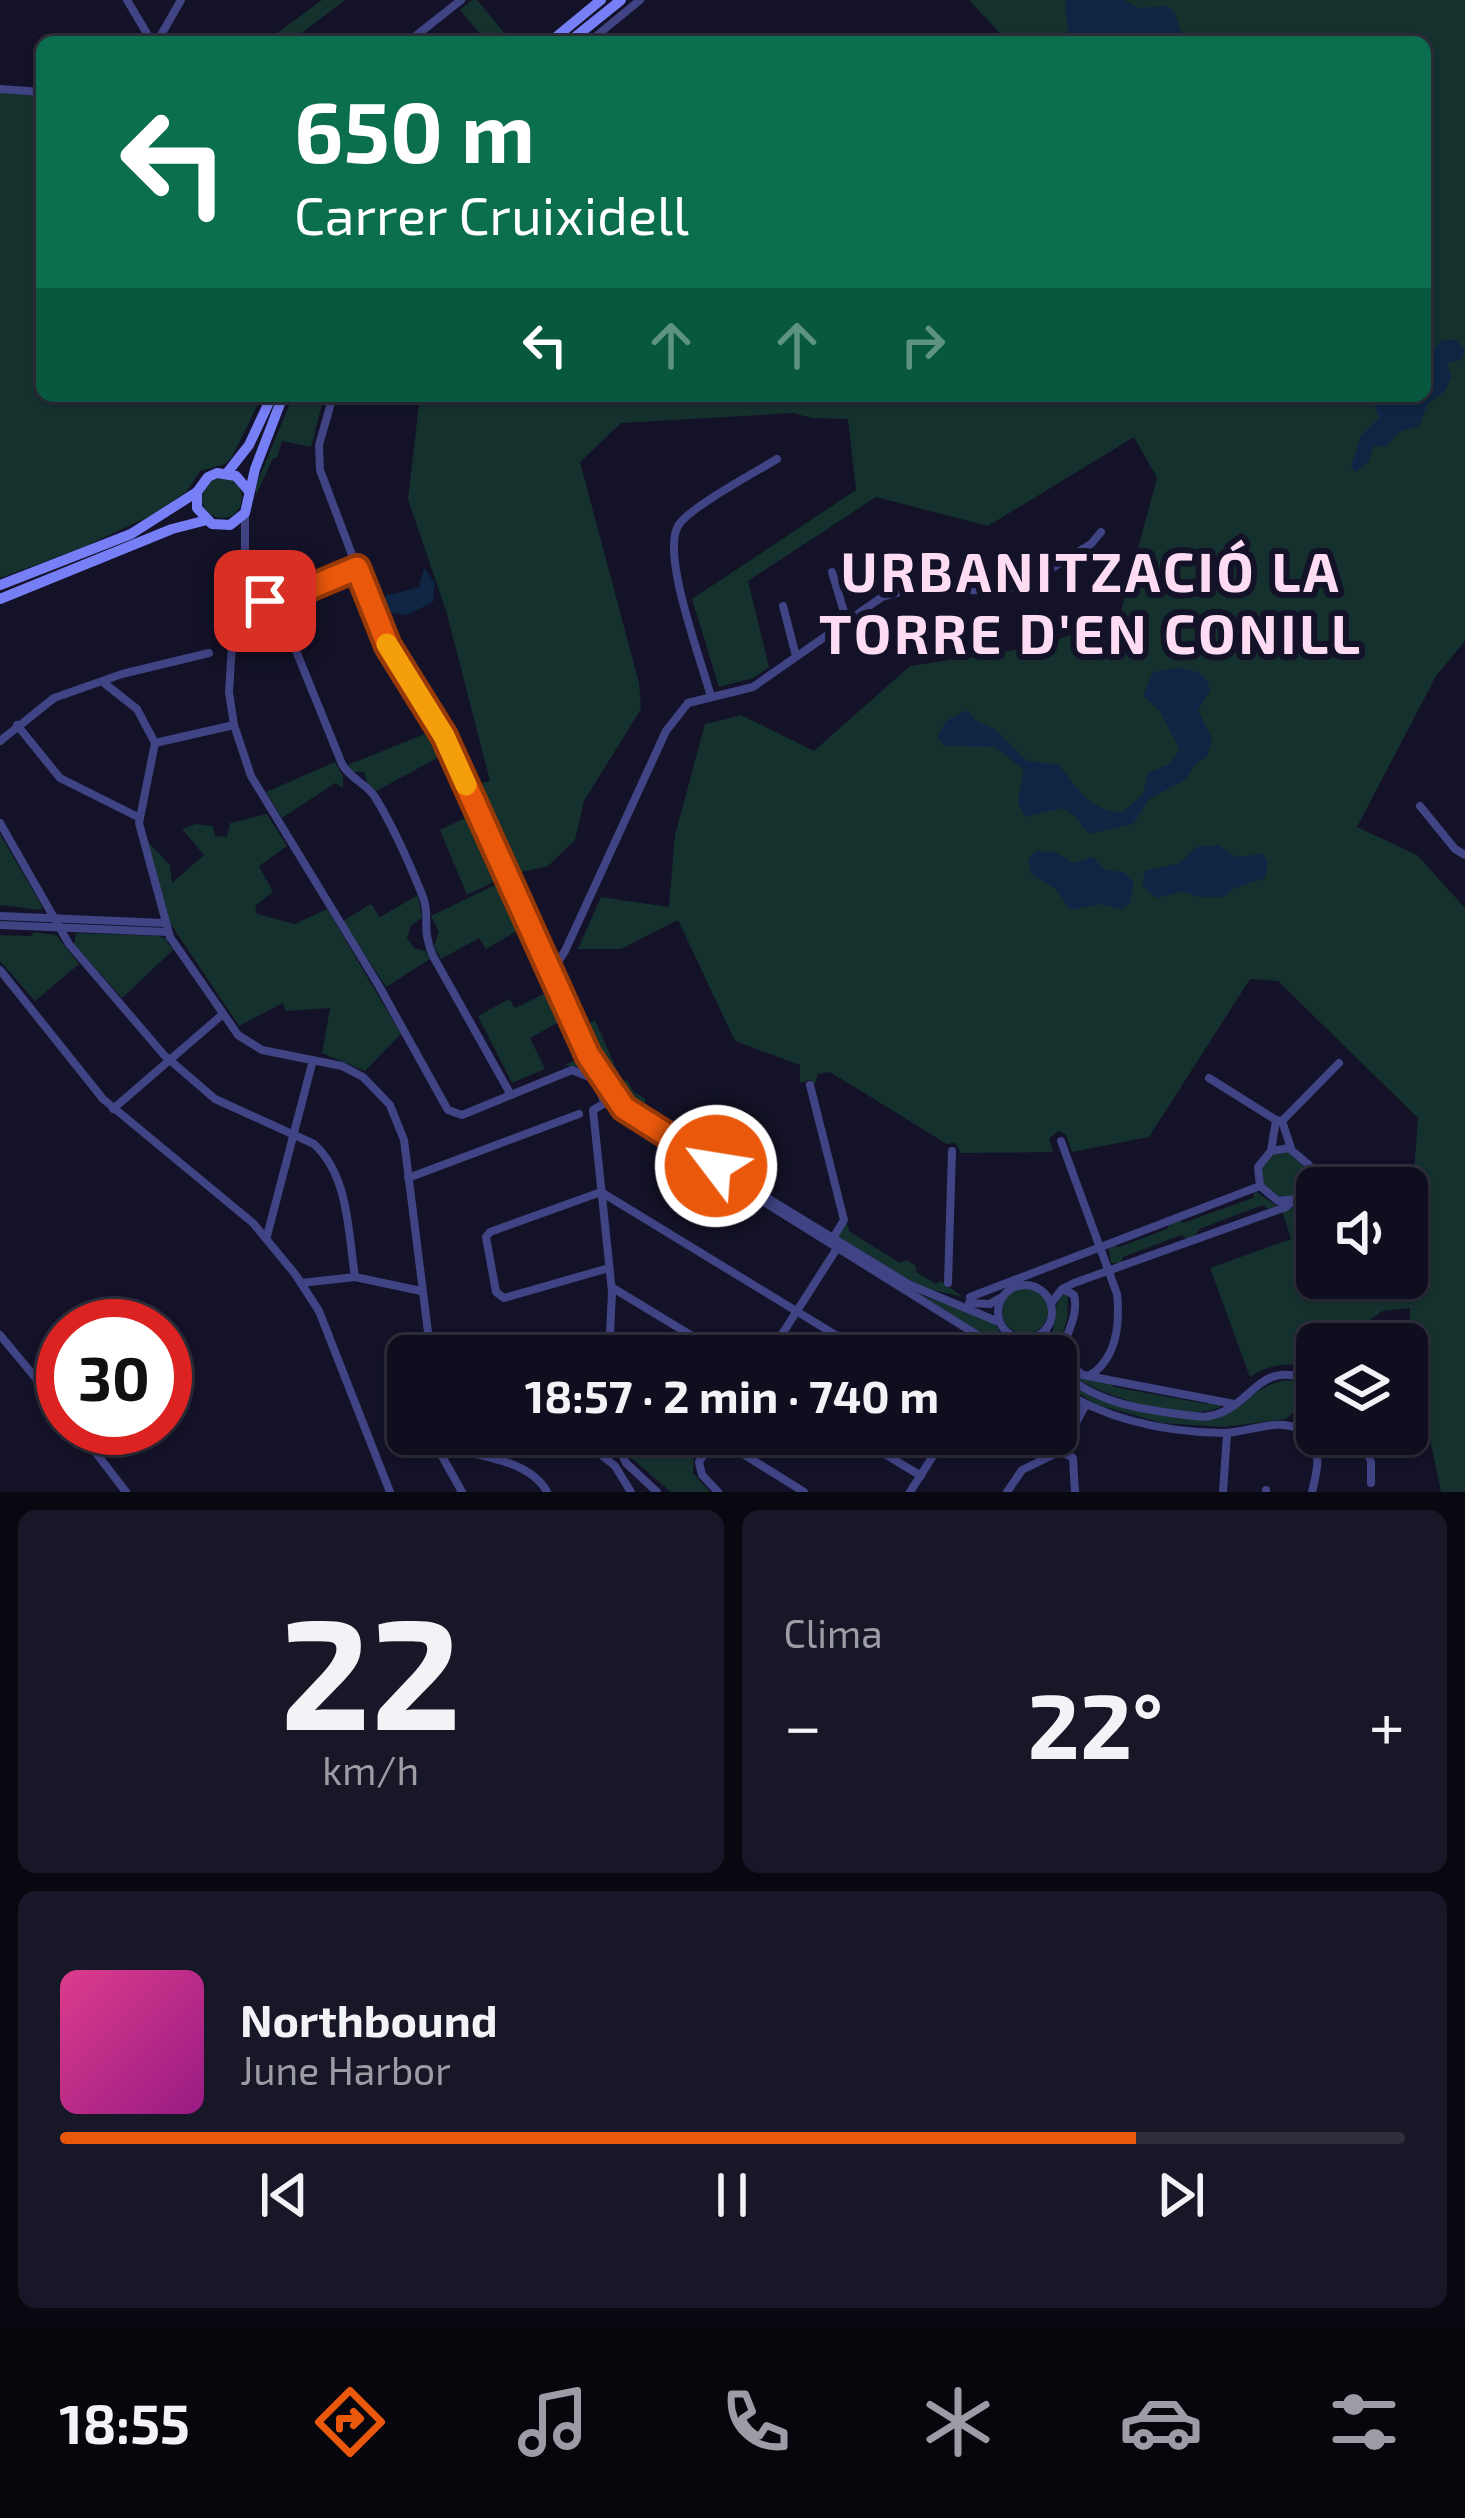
<!DOCTYPE html>
<html lang="es">
<meta charset="utf-8">
<style>
body{margin:0;font-family:"Exo 2",sans-serif;background:#171727;color:#f1f3f6;height:100vh;display:flex;flex-direction:column;font-size:45px;white-space:nowrap}
*{box-sizing:border-box;margin:0}
p{font-size:39px;color:#9b9ca4}
.icon{flex:none;width:66px;height:66px;fill:none;stroke:currentColor;stroke-width:2;stroke-linecap:round;stroke-linejoin:round}
.map{position:relative;height:1492px;overflow:hidden}
.side{display:flex;flex-direction:column;gap:18px;padding:18px;background:#080810;flex:1}
.side>*{flex:none}
.hud{position:absolute;left:36px;top:36px;width:1395px;height:366px;border-radius:18px;box-shadow:0 3px 9px #0004,0 0 0 3px #2e2e3c;background:#0b6e4f;color:#fff;overflow:hidden}
.controls{position:absolute;left:1296px;top:1167px;display:grid;gap:24px}
.controls a{display:grid;place-items:center;width:132px;height:132px;border-radius:18px;background:#0e0e1e;box-shadow:0 3px 9px #0004,0 0 0 3px #2e2e3c;font-size:60px}
.speed{position:absolute;left:36px;top:1299px;display:flex;gap:24px;font-size:60px;font-weight:700;text-align:center}
.speed>*{display:grid;place-content:center;width:156px;height:156px;border-radius:50%;background:#0e0e1e;box-shadow:0 3px 9px #0004,0 0 0 3px #2e2e3c;line-height:1}
.speed .limit{border:18px solid #d22;background:#fff;color:#111}
.pin{position:absolute;display:grid;place-items:center;width:102px;height:102px;color:#fff;margin:-51px;border-radius:24px;box-shadow:0 6px 18px #0006}
.me{position:absolute;width:132px;margin:-66px;rotate:301deg;stroke-linejoin:round;filter:drop-shadow(0 0 9px #0008)}
.turn{display:flex;align-items:center;gap:42px;height:252px;padding:0 60px;font-size:54px}
.turn .icon{width:156px;height:156px;stroke-width:2.5}
.turn b{display:block;font-size:84px;line-height:102px}
.lanes{display:flex;align-items:center;height:114px;padding:0 60px;background:#0003;justify-content:center;gap:60px;direction:ltr}
.lanes .off{opacity:.35}
.big{font-size:90px;font-weight:700;line-height:1.1}
.side .tile{flex:1;display:flex;flex-direction:column;justify-content:center;gap:18px;min-width:0;padding:0 42px;border-radius:18px;background:#171727}
.side .dial{align-items:center;gap:0}
.dial b{font-size:156px;line-height:1}
.song{display:flex;align-items:center;gap:36px}
.cover{width:144px;height:144px;border-radius:18px;background:linear-gradient(135deg,hsl(330 70% 55%),hsl(310 70% 35%))}
.played{height:12px;border-radius:6px;background:linear-gradient(90deg,#ea580c 80%,#2e2e3c 80%)}
.keys{display:flex;justify-content:space-around;direction:ltr}
.heat{display:flex;justify-content:space-between;align-items:center;font-size:66px;direction:ltr}
.side .tiles{flex:1;display:grid;gap:18px;grid-template-columns:1fr 1fr}
.tile:last-child{grid-column:span 2}
.trip{position:absolute;left:387px;top:1335px;width:690px;height:120px;border-radius:18px;background:#0e0e1e;box-shadow:0 3px 9px #0004,0 0 0 3px #2e2e3c;font-weight:700;line-height:120px;text-align:center}
.dock{display:flex;height:192px;justify-content:space-around;align-items:center;background:#06060c;color:#9b9ca4}
.dock .icon{width:84px;height:84px}
.dock .on{color:#ea580c}
.dock b{font-size:54px;color:#f1f3f6}
.map>svg:first-child{display:block}
.green{fill:#15312e}
.water{fill:#0e2644}
.lines{fill:none;stroke-linecap:round;stroke-linejoin:round}
.street{stroke:#404384;stroke-width:8}
.secondary{stroke:#777ff7;stroke-width:10}
.route-casing{stroke:#983908;stroke-width:30}
.route{stroke:#ea580c;stroke-width:21}
.slow{stroke:#f59e0b;stroke-width:21}
.labels{text-anchor:middle;dominant-baseline:central;stroke-width:12;stroke-linejoin:round;paint-order:stroke}
.district-label{font-size:54px;font-weight:bold;letter-spacing:3px;fill:#fddcf4;stroke:#131228}
</style>
<div class="map">
<svg width="1465" height="1492" viewBox="0 0 1465 1492">
<rect width="100%" height="100%" fill="#131228"/>
<!-- green -->
<g class="green">
<path d="M322 0H345L290 42H265Z"/>
<path d="M472 0H477L512 42H487L460 10Z"/>
<path d="M969 0H1465V641L1436 676 1357 827 1417 855 1465 908V1492H1441L1409 1338 1410 1308 1382 1311 1337 1344H1317V1370C1292 1361 1272 1363 1250 1377L1210 1268 1291 1239 1282 1211 1308 1203 1317 1230V1278H1407V1189L1413 1185 1418 1118 1278 981 1250 979 1149 1137 1072 1152 1066 1135 1059 1131 1049 1138 1053 1152 961 1153 955 1143 947 1144 830 1072 818 1074 815 1084 810 1080 800 1083V1065L735 1041 678 920 621 949H578L601 897 669 907 675 835 705 724 741 715 814 751 910 666 1022 649 1118 622 1157 478 1134 437 988 526 876 497 748 581 769 667 753 678 719 687 692 599 856 490 848 419 812 418 793 413 621 423 580 462 639 683 641 709 584 801 575 840 548 866 508 875 469 786 490 781 447 614 408 499 420 396H1425V42H1008Z"/>
<path d="M0 92 42 94V396H262L232 457 225 464 200 471 187 491 152 515 84 547 0 578Z"/>
<path d="M293 396H324L311 447 282 441 277 458H273L256 495V485Z"/>
<circle cx="222" cy="498" r="20"/>
<path d="M427 733 441 756 376 791 368 785 364 772H351L348 765Z"/>
<path d="M335 762 343 776V788L335 783 282 818 266 792Z"/>
<path d="M267 814 287 846 259 866 273 892 255 906 257 914 295 924 327 909 401 1034 365 1071 322 1053 330 1008 286 1011 283 1003 239 1026 170 923 147 841 170 865 172 883 204 855 182 829 196 824 213 826 215 836 227 837 230 823Z"/>
<path d="M469 816 496 881 467 895 440 830Z"/>
<path d="M0 834 42 906 41 910 0 905Z"/>
<path d="M499 883 504 907 520 929 486 949 479 938 441 959 434 946 439 932 431 916Z"/>
<path d="M418 895 422 918 411 925 407 938 414 948 426 951 430 959 386 987 343 921 371 904 380 917Z"/>
<path d="M34 932 56 935 79 964 35 1001 0 961V935L31 936Z"/>
<path d="M76 933 159 936 170 941 167 943 174 949 122 998 74 944Z"/>
<path d="M546 993 561 1021 530 1038 545 1069 512 1083 478 1016 509 999 515 1008Z"/>
<path d="M595 1020 621 1080 628 1081 633 1091 645 1099V1105L685 1130 692 1127 703 1135 704 1141 742 1165 750 1163 760 1170 754 1182 624 1102 583 1037 585 1027Z"/>
<path d="M585 1056 629 1116 926 1297 991 1319 1001 1333 999 1338 991 1339 615 1107 589 1069 565 1065Z"/>
<circle cx="1284" cy="1174" r="23"/>
<path d="M1255 1191 1277 1206 1268 1209 1263 1205 1199 1229 1196 1235 1187 1239 1181 1235 1123 1257 1121 1263H1111L1108 1245 1119 1247 1167 1229 1169 1223 1180 1219 1183 1223 1253 1198Z"/>
<path d="M846 1223 850 1232 900 1263 907 1260 916 1266V1272L936 1284 941 1281 963 1297 923 1288 838 1237Z"/>
<circle cx="1025" cy="1311" r="23"/>
<path d="M1064 1291 1068 1294C1067 1302 1069 1312 1066 1322 1053 1373 1064 1366 1111 1382L1114 1387 1207 1404 1212 1400 1221 1406C1193 1426 1076 1392 1057 1361 1048 1347 1053 1333 1055 1316 1057 1304 1056 1300 1064 1291Z"/>
<path d="M1056 1371 1097 1399 1202 1420C1247 1417 1265 1359 1317 1389L1286 1419 1225 1427 1162 1423 1095 1404 1056 1378Z"/>
<path d="M620 1434H703L705 1440 694 1457 693 1473 710 1492H671L629 1456Z"/>
</g>
<!-- water -->
<g class="water">
<path d="M1065 0H1124L1138 8 1167 6 1174 11 1184 42H1074L1068 30Z"/>
<path d="M1443 340H1456L1465 350 1462 359 1447 364 1452 377 1444 392 1428 403 1419 426 1399 432 1386 447 1373 446 1369 461 1355 472 1351 465 1361 436 1379 418 1374 404 1357 400 1349 404 1340 400 1366 402 1381 396H1425V355Z"/>
<path d="M424 568 435 583 433 602 407 615 389 612 383 603 385 596 419 587Z"/>
<path d="M1178 668C1193 670 1207 672 1210 690L1198 710 1212 739 1207 756 1195 764 1185 780 1149 799 1133 824 1089 834 1074 815 1063 808 1025 817 1018 802 1024 769 994 747 944 746 937 736 947 720 968 710 975 720 995 729 1027 761 1059 765C1075 786 1093 814 1123 812L1143 794 1148 773 1168 765 1180 750 1160 711 1143 696 1153 672Z"/>
<path d="M1219 845 1236 857 1263 854 1268 862 1265 878 1232 889 1224 897H1199L1183 891 1157 898 1142 886 1145 871 1180 863 1196 847Z"/>
<path d="M1036 851 1055 852 1072 863 1092 857 1106 870 1124 872 1134 883 1130 903 1122 909 1099 904 1070 910 1056 889 1031 874 1028 860Z"/>
</g>
<g class="lines">
<!-- street -->
<g class="street">
<path d="M127 0 152 42"/>
<path d="M157 42 181 0"/>
<path d="M408 42 461 0"/>
<path d="M589 42 640 0"/>
<path d="M0 89 42 92"/>
<path d="M333 396 319 445 320 470 371 605 388 646 444 736 588 1055 615 1097 635 1117 910 1285 999 1322"/>
<path d="M245 513V599L232 645 229 692 234 725 251 776 379 986 444 1103 448 1110 462 1115 572 1070 594 1079 605 1103"/>
<path d="M832 572 847 622"/>
<path d="M245 599C285 603 321 584 357 568"/>
<path d="M275 599 342 764C350 779 366 783 375 797 393 826 408 860 421 892 432 916 420 927 433 956L511 1095"/>
<path d="M783 606 796 656"/>
<path d="M104 683 137 709 155 743 139 823 170 937 238 1035 262 1050 342 1066 363 1077 390 1105 404 1140 431 1356"/>
<path d="M711 697C702 662 661 556 678 526 688 508 756 472 777 459"/>
<path d="M17 725 60 778 140 818"/>
<path d="M0 741 54 698 122 674 209 653"/>
<path d="M155 743 234 725"/>
<path d="M1420 806 1455 849 1465 855"/>
<path d="M0 823 69 944 164 1055 215 1099 314 1144C349 1176 348 1232 355 1277"/>
<path d="M0 916 164 923"/>
<path d="M0 925 168 932"/>
<path d="M0 970 103 1099 253 1223 295 1274 319 1311 390 1492"/>
<path d="M551 973 565 951 666 731 688 703 753 687 882 597 919 587 987 591 1021 587 1091 544 1101 532"/>
<path d="M1209 1078 1276 1120"/>
<path d="M810 1085 844 1220 833 1238"/>
<path d="M605 1103 1011 1356"/>
<path d="M605 1103 593 1110 612 1292 609 1356"/>
<path d="M113 1109 223 1014"/>
<path d="M1282 1121 1339 1063"/>
<path d="M1061 1141 1117 1294C1120 1323 1117 1359 1089 1376"/>
<path d="M1271 1151 1276 1120 1282 1121 1291 1148"/>
<path d="M408 1178 579 1114"/>
<path d="M1305 1190 1317 1214"/>
<path d="M267 1236 313 1060"/>
<path d="M609 1268 504 1298 496 1292 486 1237 490 1232 601 1192 870 1356"/>
<path d="M301 1283 355 1277 421 1291"/>
<path d="M948 1283 952 1151"/>
<circle cx="1025" cy="1312" r="27"/>
<path d="M613 1288 725 1356"/>
<path d="M1063 1289 1074 1295C1080 1320 1061 1337 1063 1359L1083 1375 1234 1404"/>
<path d="M970 1297 1260 1186"/>
<path d="M969 1303 990 1304 1000 1298"/>
<path d="M1051 1303 1062 1289 1074 1283 1286 1207C1301 1194 1312 1187 1309 1165L1289 1148 1271 1151 1258 1167 1260 1186 1278 1201 1296 1199"/>
<path d="M0 1335 63 1411"/>
<path d="M1034 1339 1047 1349 1046 1330"/>
<path d="M768 1356 836 1250"/>
<path d="M997 1356 1009 1335"/>
<path d="M1056 1365C1091 1406 1153 1411 1203 1417 1254 1413 1254 1353 1317 1383"/>
<path d="M1056 1387C1106 1420 1163 1432 1223 1433 1249 1433 1281 1415 1304 1432 1324 1446 1317 1472 1312 1492"/>
<path d="M77 1428 126 1492"/>
<path d="M421 1434 438 1449 462 1492"/>
<path d="M575 1434 615 1466 631 1492"/>
<path d="M613 1434 626 1463 657 1492"/>
<path d="M711 1434 804 1492"/>
<path d="M852 1434 921 1476"/>
<path d="M1361 1434 1371 1462V1483"/>
<path d="M716 1435 699 1462 702 1475 718 1492"/>
<path d="M438 1449 449 1448C481 1456 531 1461 547 1492"/>
<path d="M1061 1451 1073 1458 1075 1492"/>
<path d="M910 1492 947 1434"/>
<path d="M1007 1492 1022 1470 1061 1451 1085 1406"/>
<path d="M1223 1492 1227 1434"/>
<path d="M1266 1492V1490"/>
</g>
<!-- secondary -->
<g class="secondary">
<path d="M550 42 601 0"/>
<path d="M569 42 621 0"/>
<path d="M227 473 249 445 272 396"/>
<path d="M197 492V508L212 524 230 525 245 513 255 469 283 396"/>
<path d="M0 585 131 534 197 492 208 477 217 473 236 476 248 490"/>
<path d="M0 599 172 529 207 520"/>
</g>
</g>
<g class="lines">
<!-- route casing -->
<g class="route-casing">
<path id="route" d="M265 601 300 592 357 568 388 646 444 736 588 1055 624 1108 716 1166"/>
</g>
<!-- route -->
<use href="#route" class="route"/>
<!-- slow -->
<path class="slow" d="M387 644 444 736 466 785"/>
</g>
<g class="labels">
<!-- district labels -->
<g class="district-label">
<text x="1091" y="570">URBANITZACIÓ LA<tspan x="1091" dy="62">TORRE D'EN CONILL</tspan></text>
</g>
</g>
</svg>
<div class="controls">
<a><svg class="icon" aria-label="sound" viewBox="0 0 24 24"><path d="M4 9h4l5-4v14l-5-4H4zM17 9q2 3 0 6"/></svg></a>
<a><svg class="icon" aria-label="layers" viewBox="0 0 24 24"><path d="M12 4l9 5-9 5-9-5zM3 14l9 5 9-5"/></svg></a>
</div>
<div class="speed"><div class="limit">30</div></div>
<div class="pin" style="left:265px;top:601px;background:#d93025"><svg class="icon" aria-label="arrive" viewBox="0 0 24 24"><path d="M6 21V4h12l-3 4 3 4H6"/></svg></div>
<svg class="me" style="left:716px;top:1166px" viewBox="-20 -20 40 40"><circle r="17" fill="#ea580c" stroke="#fff" stroke-width="3"/><path d="M0-11L8 9 0 5-8 9z" fill="#fff"/></svg>
<div class="trip">18:57 · 2 min · 740 m</div>
<div class="hud">
<div class="turn"><svg class="icon" aria-label="left" viewBox="0 0 24 24"><path d="M17 20v-9H6M10 6l-5 5 5 5"/></svg><div><b>650 m</b>Carrer Cruixidell</div></div>
<div class="lanes"><svg class="icon" aria-label="left" viewBox="0 0 24 24"><path d="M17 20v-9H6M10 6l-5 5 5 5"/></svg><svg class="icon off" aria-label="ahead" viewBox="0 0 24 24"><path d="M12 20V5M6 11l6-6 6 6"/></svg><svg class="icon off" aria-label="ahead" viewBox="0 0 24 24"><path d="M12 20V5M6 11l6-6 6 6"/></svg><svg class="icon off" aria-label="right" viewBox="0 0 24 24"><path d="M7 20v-9h11M14 6l5 5-5 5"/></svg></div>
</div>
</div>
<section class="side">
<div class="tiles">
<div class="tile dial"><b>22</b><p>km/h</p></div>
<div class="tile"><p>Clima</p>
<div class="heat"><a>−</a><b class="big">22°</b><a>+</a></div>
</div>
<div class="tile">
<div class="song"><i class="cover"></i><div><b>Northbound</b><p>June Harbor</p></div></div>
<div class="played"></div>
<div class="keys"><svg class="icon" aria-label="previous" viewBox="0 0 24 24"><path d="M18 5L8 12l10 7zM5 5v14"/></svg><svg class="icon" aria-label="pause" viewBox="0 0 24 24"><path d="M8 5v14M16 5v14"/></svg><svg class="icon" aria-label="next" viewBox="0 0 24 24"><path d="M6 5l10 7-10 7zM19 5v14"/></svg></div>
</div>
</div>
</section>
<nav class="dock">
<b>18:55</b>
<svg class="icon on" aria-label="directions" viewBox="0 0 24 24"><path d="M12 3l9 9-9 9-9-9zM9 14v-3h6M13 9l2 2-2 2"/></svg>
<svg class="icon" aria-label="music" viewBox="0 0 24 24"><path d="M9 18V5l10-2v13"/><circle cx="6" cy="18" r="3"/><circle cx="16" cy="16" r="3"/></svg>
<svg class="icon" aria-label="phone" viewBox="0 0 24 24"><path d="M5 4h4l2 5-3 2q2 4 5 5l2-3 5 2v4C11 20 4 13 5 4z"/></svg>
<svg class="icon" aria-label="climate" viewBox="0 0 24 24"><path d="M12 3v18M4 7l16 10M4 17L20 7"/></svg>
<svg class="icon" aria-label="car" viewBox="0 0 24 24"><path d="M5 17H2v-5l4-1 3-4h7l3 4 3 1v5h-3M9 17h6M6 11h13"/><circle cx="7" cy="17" r="2"/><circle cx="17" cy="17" r="2"/></svg>
<svg class="icon" aria-label="filters" viewBox="0 0 24 24"><path d="M4 7h16M4 17h16"/><circle cx="9" cy="7" r="2"/><circle cx="15" cy="17" r="2"/></svg>
</nav>
